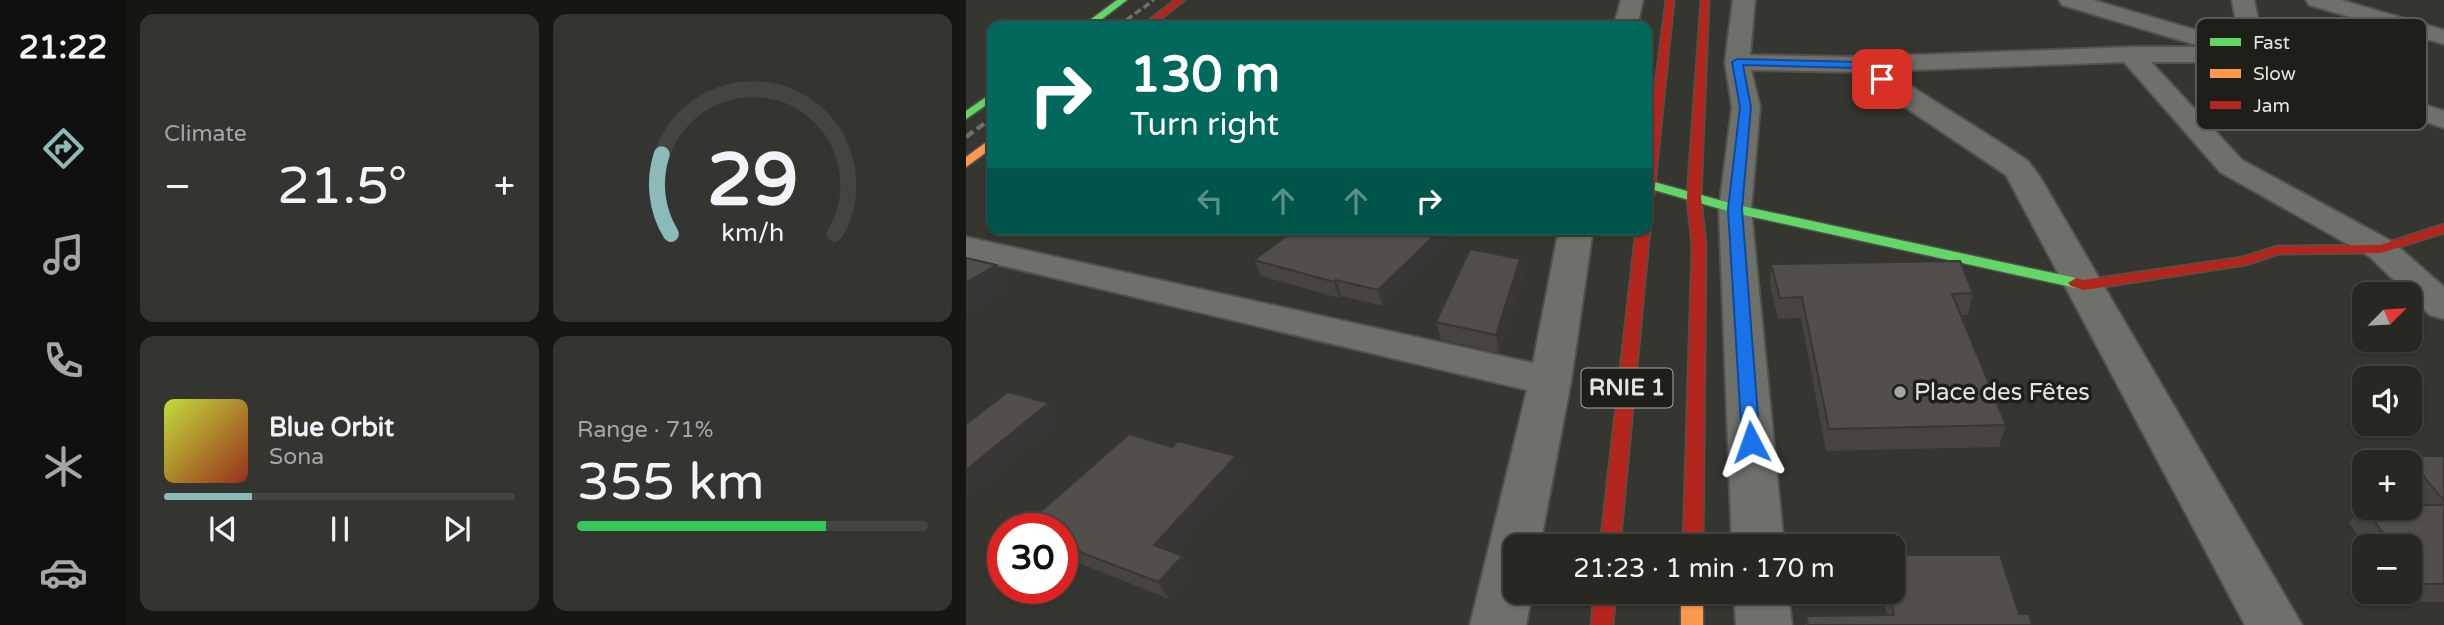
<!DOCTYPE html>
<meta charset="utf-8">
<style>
body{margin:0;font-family:"Varela Round",sans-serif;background:#343430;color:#f1f3f6;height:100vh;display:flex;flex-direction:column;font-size:26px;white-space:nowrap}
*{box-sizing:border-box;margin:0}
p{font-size:23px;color:#a5a6a6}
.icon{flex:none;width:38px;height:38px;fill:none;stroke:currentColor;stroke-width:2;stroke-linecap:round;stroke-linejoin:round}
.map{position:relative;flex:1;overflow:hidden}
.side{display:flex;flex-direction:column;gap:14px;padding:14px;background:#161613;width:840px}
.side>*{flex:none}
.banner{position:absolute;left:21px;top:21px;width:665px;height:214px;border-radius:14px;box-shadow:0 2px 5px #0004,0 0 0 2px #444441;background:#00695c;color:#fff;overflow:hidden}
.needle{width:46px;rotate:66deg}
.tools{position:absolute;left:1386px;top:282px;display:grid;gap:14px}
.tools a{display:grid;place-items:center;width:70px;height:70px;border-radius:14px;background:#282823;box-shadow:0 2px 5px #0004,0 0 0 2px #444441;font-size:35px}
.speed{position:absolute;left:21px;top:513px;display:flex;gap:14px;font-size:35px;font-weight:700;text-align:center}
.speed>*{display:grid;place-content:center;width:91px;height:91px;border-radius:50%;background:#282823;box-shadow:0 2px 5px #0004,0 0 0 2px #444441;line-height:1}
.speed .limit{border:10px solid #d22;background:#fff;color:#111}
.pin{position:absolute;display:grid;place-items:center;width:60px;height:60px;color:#fff;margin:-30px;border-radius:14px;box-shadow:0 4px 10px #0006}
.me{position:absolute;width:77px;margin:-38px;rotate:356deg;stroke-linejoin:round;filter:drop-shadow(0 0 5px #0008)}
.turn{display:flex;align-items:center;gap:24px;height:147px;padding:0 28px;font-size:32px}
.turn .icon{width:91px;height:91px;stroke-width:2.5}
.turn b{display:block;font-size:49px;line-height:60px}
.lanes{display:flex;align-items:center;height:66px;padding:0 28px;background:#0003;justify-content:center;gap:35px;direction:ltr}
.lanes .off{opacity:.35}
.big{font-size:52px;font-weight:600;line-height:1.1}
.side .widget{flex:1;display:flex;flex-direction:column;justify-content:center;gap:10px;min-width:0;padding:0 24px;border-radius:14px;background:#343430}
.side .dial{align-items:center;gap:0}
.dial svg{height:182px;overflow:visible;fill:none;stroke:#444441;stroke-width:7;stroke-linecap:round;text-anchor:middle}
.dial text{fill:#f1f3f6;stroke:none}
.song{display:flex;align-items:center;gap:21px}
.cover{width:84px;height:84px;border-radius:10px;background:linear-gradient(135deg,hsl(70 70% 55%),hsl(10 70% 35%))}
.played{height:7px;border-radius:4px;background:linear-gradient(90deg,#8bbbb9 25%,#444441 25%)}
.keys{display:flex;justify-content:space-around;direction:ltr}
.heat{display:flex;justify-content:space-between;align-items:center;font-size:38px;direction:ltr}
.charge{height:10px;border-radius:5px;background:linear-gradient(90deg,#34c759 71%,#444441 0)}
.side .tiles{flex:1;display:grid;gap:14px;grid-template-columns:repeat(2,1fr)}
.trip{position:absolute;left:537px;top:534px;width:402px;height:70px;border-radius:14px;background:#282823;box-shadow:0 2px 5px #0004,0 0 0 2px #444441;font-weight:600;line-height:70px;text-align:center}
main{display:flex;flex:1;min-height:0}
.dock{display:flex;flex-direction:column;width:126px;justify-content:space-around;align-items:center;background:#10100e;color:#a5a6a6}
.dock .icon{width:49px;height:49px}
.dock .active{color:#8bbbb9}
.dock b{font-size:32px;color:#f1f3f6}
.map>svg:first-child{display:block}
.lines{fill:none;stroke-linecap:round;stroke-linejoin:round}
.street-casing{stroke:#50524b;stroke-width:4}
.fast-casing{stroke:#50524b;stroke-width:3}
.slow-casing{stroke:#50524b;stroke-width:3}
.jam-casing{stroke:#50524b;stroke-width:3}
.street{fill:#6f706a;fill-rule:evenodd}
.fast{fill:#63d668;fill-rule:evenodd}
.slow{fill:#ff974d;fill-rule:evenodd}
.jam{fill:#b3261e;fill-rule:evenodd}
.rail-far1{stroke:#6f706a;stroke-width:3.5;stroke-dasharray:7 3.5;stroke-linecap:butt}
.rail{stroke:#6f706a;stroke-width:4.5;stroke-dasharray:9 4.5;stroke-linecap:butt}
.wall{fill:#464341}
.shaded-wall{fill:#393735}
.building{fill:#514e4c;stroke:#393735;stroke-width:2}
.route{fill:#1a73e8;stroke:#114b97;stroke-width:2}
.poi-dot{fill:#a6a89f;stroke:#1e1f19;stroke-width:2.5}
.labels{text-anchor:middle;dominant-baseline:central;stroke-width:7;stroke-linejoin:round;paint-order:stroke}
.shield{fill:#1e1f19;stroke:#a8aaa2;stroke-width:2}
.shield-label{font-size:23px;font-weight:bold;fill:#e3e5dc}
.poi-label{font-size:24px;fill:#e3e5dc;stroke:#1e1f19;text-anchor:start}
.key{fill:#1e1f19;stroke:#595a54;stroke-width:2}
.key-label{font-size:19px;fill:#e3e5dc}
</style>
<main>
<nav class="dock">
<b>21:22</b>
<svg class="icon active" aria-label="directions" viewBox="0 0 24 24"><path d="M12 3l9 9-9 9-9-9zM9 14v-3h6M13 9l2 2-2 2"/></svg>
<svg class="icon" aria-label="music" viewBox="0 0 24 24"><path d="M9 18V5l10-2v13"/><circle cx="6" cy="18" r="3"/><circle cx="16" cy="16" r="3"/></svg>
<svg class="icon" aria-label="phone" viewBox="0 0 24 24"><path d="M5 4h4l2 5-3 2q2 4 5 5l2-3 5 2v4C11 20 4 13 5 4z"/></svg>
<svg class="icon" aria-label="climate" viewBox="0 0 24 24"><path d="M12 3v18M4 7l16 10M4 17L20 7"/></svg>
<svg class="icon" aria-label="car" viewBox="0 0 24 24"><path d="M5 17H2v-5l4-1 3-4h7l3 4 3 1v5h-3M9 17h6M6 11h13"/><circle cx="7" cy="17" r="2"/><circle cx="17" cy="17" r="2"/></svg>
</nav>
<section class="side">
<div class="tiles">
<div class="widget"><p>Climate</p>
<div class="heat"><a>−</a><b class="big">21.5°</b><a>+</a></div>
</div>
<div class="widget dial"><svg viewBox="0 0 100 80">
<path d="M14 69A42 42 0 1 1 86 69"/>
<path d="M14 69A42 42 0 0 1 10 34" stroke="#8bbbb9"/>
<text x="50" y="56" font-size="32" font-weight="700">29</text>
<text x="50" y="72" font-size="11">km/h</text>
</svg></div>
<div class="widget">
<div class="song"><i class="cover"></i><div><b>Blue Orbit</b><p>Sona</p></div></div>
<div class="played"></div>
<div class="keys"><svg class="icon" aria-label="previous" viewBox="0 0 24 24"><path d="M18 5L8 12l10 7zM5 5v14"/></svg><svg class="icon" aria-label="pause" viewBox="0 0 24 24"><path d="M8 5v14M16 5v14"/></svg><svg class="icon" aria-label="next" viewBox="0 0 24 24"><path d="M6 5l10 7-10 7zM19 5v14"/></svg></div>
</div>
<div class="widget"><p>Range · 71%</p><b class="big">355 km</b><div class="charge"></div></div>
</div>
</section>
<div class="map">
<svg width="1478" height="625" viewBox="0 0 1478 625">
<rect width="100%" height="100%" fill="#35362f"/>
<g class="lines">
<!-- street casing -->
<g class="street-casing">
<g id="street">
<path d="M655 0H677L671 26H648Z"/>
<path d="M767 0H789L784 55 893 57 1165 47H1237L1096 5 1093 0H1127L1274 43 1266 0H1288L1299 51 1478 111V128L1285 62H1185L1276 160 1427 242 1478 287V319L1464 315 1403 256 1254 172 1158 62 921 71 1038 145 1062 161 1074 177 1336 625H1279L1040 175 887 72 785 70 794 107 785 209 818 546H766L753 209 766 107 759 62Z"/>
<path d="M1340 0H1375L1478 30V44L1343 5Z"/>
<path d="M593 229H627L605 381 574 546H550V592H566L560 625H504L561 390 0 257V237L567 363Z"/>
<path d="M768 592H822L826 625H770Z"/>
</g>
</g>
<!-- fast casing -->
<g class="fast-casing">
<g id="fast">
<path d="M151 0H161L127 26H116Z"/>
<path d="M26 93V101L0 119V111Z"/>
<path d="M681 180 771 205 1110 278 1118 283 1110 288 769 213 681 188Z"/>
</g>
</g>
<!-- slow casing -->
<g class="slow-casing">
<g id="slow">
<path d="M26 138V148L0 167V157Z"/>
<rect x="715" y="592" width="22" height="33"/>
</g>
</g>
<!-- jam casing -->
<g class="jam-casing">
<g id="jam">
<path d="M209 0H219L186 26H175Z"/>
<path d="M700 0H708L688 195 681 199V146Z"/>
<path d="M735 0H743L735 197 740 246 737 546H717L726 246 721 197Z"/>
<path d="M1478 224V233L1415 253 1313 254 1280 265 1118 290 1105 286 1102 283 1110 278 1118 280 1277 257 1311 246 1414 245Z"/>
<path d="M681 226 684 229 654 546H634L670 229H681Z"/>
<path d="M628 592H650L647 625H625Z"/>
</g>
</g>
<!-- street -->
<use href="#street" class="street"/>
<!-- fast -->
<use href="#fast" class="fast"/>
<!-- slow -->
<use href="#slow" class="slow"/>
<!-- jam -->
<use href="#jam" class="jam"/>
<!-- rail-far1 -->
<path class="rail-far1" d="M152 26 188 0"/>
<!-- rail -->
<path class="rail" d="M0 137 26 118"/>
</g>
<!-- wall -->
<g class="wall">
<path d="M330 229H494L417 306 375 296 373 298 295 276 288 260Z"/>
<path d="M554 259 557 276 533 353 475 340 470 322Z"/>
<path d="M805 264 1007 293 1002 315H994L1040 425 1033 447 860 451 835 318 812 319 804 285Z"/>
<path d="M1441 456H1478V602H1439L1432 592H1444V546H1399L1383 523 1396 505H1452L1444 495V462H1437Z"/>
<path d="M278 472 207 552 217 556 227 572 203 599 108 561 106 563 96 560V528Z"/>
<path d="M916 592H928L1053 614 1066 625H839L840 616 921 615Z"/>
</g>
<!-- shaded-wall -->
<g class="shaded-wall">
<path d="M475 229H494L417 306 412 290Z"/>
<path d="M554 259 557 276 533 353 530 335Z"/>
<path d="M30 265 44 287 0 316V283Z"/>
<path d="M370 280 375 296 373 298 368 282Z"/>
<path d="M83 403 94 421 0 500V470Z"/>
<path d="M270 456 278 472 199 562 188 545Z"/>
<path d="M96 546 108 561 106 563 96 551Z"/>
<path d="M217 556 227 572 203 599 192 582Z"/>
</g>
<!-- building -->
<g class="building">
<path d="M330 229H475L412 290 370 280 368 282 288 260Z"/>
<path d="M504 249 554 259 530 335 470 322Z"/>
<path d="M0 258 30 265 0 283Z"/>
<path d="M994 261 1007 293 986 294 1040 425 863 429 836 297 814 298 805 264Z"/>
<path d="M42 392 83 403 0 470V424Z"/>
<path d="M163 434 206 447 212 441 270 456 188 545 217 556 192 582 96 545V528H56Z"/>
<path d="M1441 456H1478V501Z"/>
<path d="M1396 505H1398V508H1444V505H1478V584H1455L1444 569V546H1427Z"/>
<path d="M928 555H1034L1053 614H1063L1066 625H842L840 616 928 615 924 592H928Z"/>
</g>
<!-- route -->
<path class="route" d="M771 59 893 62 921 79 912 82 891 68 777 65 785 107 776 209 794 442 792 447H778L776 442 762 209 774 107 766 62Z"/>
<!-- markers -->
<circle class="poi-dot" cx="934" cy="392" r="7"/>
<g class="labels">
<!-- shield labels -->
<rect class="shield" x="615.5" y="368.5" width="91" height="39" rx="5"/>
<g class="shield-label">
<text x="661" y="388">RNIE 1</text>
</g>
<!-- poi labels -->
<g class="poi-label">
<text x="948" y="392">Place des Fêtes</text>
</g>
</g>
<!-- legend -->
<rect x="1230" y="18" width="231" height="112" rx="10" class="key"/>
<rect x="1244" y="38" width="31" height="8" fill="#63d668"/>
<rect x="1244" y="69" width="31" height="9" fill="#ff974d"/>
<rect x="1244" y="101" width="31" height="8" fill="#b3261e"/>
<g class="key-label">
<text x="1287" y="49">Fast</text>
<text x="1287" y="80">Slow</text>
<text x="1287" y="112">Jam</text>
</g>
</svg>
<div class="tools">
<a><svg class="needle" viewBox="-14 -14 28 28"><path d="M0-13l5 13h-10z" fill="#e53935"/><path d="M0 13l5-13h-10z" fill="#a5a6a6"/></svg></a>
<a><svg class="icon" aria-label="sound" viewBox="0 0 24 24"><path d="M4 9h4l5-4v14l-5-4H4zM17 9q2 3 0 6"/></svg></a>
<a>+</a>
<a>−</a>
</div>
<div class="speed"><div class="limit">30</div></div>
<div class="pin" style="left:916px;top:79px;background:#d93025"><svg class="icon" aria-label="arrive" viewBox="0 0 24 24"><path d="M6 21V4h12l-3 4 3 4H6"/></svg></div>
<svg class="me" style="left:785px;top:442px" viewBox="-20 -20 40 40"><path d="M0-17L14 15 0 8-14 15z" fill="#1a73e8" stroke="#fff" stroke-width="4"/></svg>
<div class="trip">21:23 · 1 min · 170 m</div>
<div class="banner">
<div class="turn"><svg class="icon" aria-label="right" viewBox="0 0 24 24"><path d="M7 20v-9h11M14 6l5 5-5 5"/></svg><div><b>130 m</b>Turn right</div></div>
<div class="lanes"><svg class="icon off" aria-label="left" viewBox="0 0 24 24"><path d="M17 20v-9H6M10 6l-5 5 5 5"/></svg><svg class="icon off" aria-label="ahead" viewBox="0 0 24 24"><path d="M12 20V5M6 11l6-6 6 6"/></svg><svg class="icon off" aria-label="ahead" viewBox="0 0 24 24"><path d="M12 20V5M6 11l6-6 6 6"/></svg><svg class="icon" aria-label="right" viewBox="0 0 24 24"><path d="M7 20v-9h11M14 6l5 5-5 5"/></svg></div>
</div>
</div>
</main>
